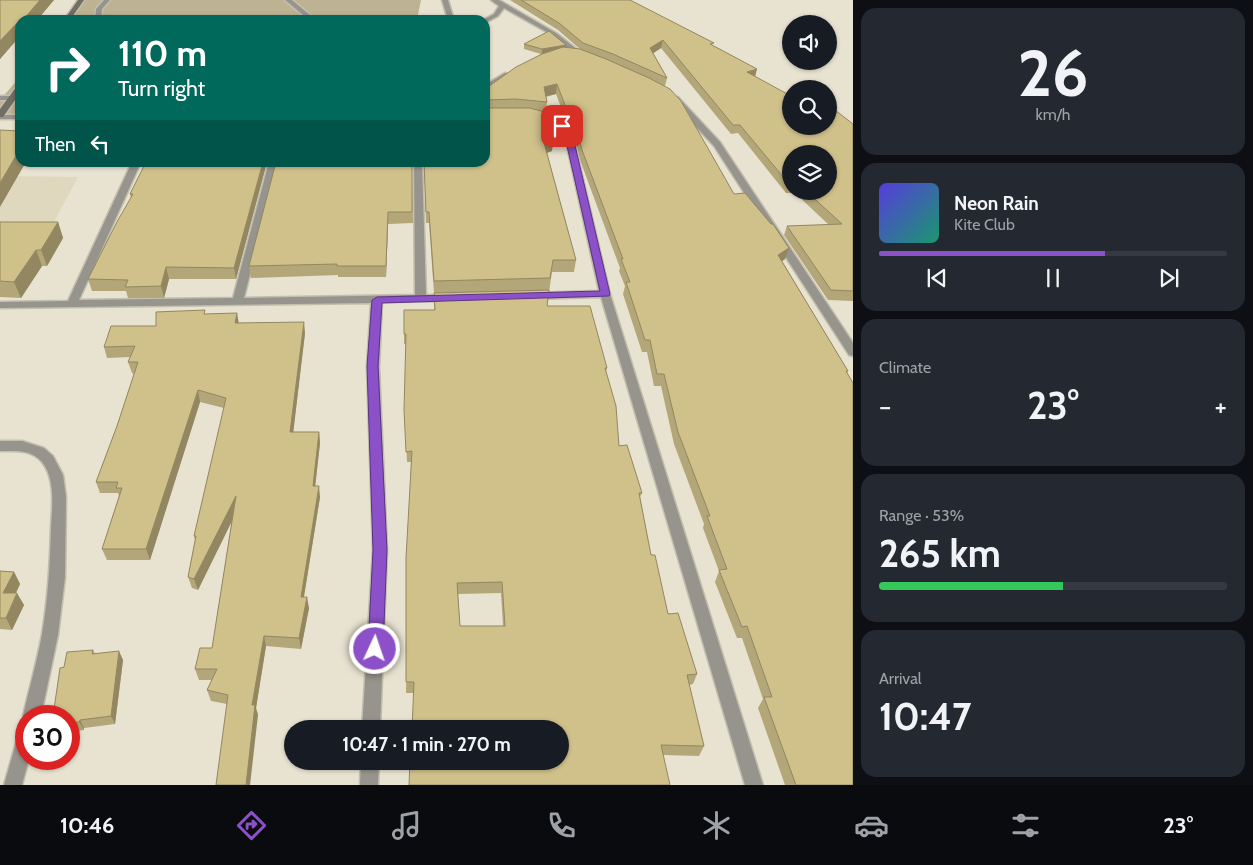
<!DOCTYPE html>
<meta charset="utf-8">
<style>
body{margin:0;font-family:Cabin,sans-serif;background:#242831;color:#f1f3f6;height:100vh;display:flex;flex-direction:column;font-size:19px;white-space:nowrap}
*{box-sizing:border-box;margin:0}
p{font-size:16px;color:#9ea1a6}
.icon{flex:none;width:28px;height:28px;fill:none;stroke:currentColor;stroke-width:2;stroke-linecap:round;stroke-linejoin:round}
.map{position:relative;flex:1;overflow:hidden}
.drawer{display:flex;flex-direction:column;gap:8px;padding:8px;background:#0d0f14;width:400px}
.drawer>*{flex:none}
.hud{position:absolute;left:15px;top:15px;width:475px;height:152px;border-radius:15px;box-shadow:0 1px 4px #0004;background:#00695c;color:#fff;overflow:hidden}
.buttons{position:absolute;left:782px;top:15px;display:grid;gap:10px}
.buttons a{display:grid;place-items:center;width:55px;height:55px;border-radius:50%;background:#171b24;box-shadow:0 1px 4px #0004;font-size:25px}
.speed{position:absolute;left:15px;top:705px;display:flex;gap:10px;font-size:25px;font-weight:700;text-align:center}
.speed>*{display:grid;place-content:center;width:65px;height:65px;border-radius:50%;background:#171b24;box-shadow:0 1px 4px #0004;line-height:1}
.speed .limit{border:8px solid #d22;background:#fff;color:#111}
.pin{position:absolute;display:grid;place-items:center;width:42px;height:42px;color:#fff;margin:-21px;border-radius:10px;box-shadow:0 2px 8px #0006}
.me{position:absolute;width:55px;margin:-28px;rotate:3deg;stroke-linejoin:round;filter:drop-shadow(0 0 4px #0008)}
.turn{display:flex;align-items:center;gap:18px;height:105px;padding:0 20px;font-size:22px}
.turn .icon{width:65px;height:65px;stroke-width:2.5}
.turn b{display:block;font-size:35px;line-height:42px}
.then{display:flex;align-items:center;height:48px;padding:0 20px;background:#0003;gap:10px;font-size:19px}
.big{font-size:38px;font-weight:800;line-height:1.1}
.drawer .card{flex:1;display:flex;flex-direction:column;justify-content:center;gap:8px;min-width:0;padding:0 18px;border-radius:15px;background:#242831}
.drawer .dial{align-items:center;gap:0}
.dial b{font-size:65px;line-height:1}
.song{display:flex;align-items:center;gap:15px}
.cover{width:60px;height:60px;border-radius:8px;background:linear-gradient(135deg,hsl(250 70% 55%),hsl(160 70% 35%))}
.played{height:5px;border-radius:2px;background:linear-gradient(90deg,#8c51c8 65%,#363941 65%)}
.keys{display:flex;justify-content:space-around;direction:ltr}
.heat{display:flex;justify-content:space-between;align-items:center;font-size:28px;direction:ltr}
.charge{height:8px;border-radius:4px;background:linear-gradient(90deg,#34c759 53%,#363941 0)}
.trip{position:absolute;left:284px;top:720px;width:285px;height:50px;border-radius:25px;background:#171b24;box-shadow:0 1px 4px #0004;font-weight:800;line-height:50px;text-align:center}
.menu{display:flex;height:80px;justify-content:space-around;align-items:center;background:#090b0e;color:#9ea1a6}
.menu .icon{width:35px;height:35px}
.menu .on{color:#8c51c8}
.menu b{font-size:22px;color:#f1f3f6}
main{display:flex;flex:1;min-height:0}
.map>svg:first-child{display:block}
.built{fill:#dfd8bf}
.green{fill:#bdb392}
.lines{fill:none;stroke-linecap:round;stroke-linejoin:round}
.lane-casing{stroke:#c3bfaf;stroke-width:3}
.street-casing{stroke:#c3bfaf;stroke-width:3}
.secondary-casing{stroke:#c3bfaf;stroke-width:3}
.lane{fill:#96948c;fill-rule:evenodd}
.street{fill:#96948c;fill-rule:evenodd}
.secondary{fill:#716e63;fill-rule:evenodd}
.wall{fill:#b3a678;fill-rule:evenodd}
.shaded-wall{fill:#928761}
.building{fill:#d0c18b;stroke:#928761;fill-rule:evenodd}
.route{fill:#8c51c8;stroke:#5b3582}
</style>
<main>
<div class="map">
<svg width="853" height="785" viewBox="0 0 853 785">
<rect width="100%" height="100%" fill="#e8e3d1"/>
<!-- built -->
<path class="built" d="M0 176 78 177 18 289H0Z"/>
<!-- green -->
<g class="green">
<path d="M85 0H421L417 20H68Z"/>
<path d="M20 77V114H0V100Z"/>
</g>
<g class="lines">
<!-- lane casing -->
<g class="lane-casing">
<g id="lane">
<path d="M104 0H110L102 9 101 20H95L96 9Z"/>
<path d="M285 0H292L316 20H309Z"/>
<path d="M442 0H448L454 20H448Z"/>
<path d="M491 0H499L556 33 584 55 577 57 552 35 504 8 498 16 485 23V20H483L494 14 499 6Z"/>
<path d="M0 96H13L17 98 13 100H0Z"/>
</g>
</g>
<!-- street casing -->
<g class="street-casing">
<g id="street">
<path d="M505 73 512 75 485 90V85Z"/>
<path d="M672 97H678L720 142 853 343V356L849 355 714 146 672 101Z"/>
<path d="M532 114C551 112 564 122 573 137L610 294 763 785H745L601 297 533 299 527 296 533 293 599 291 565 137 552 123 532 118Z"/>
<rect x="0" y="115" width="20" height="4"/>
<path d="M132 162H141L79 300 233 298 269 162H278L244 298 415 295 414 162H422L426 295H450L456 298 450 301 382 302 379 367 387 550 380 729H362L373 550 367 367 371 303 0 308V302L68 301Z"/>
<path d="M0 441H22L44 448 53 456 63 475 66 497 65 577 58 635 41 716H26V722L23 716C29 689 37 662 42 634 48 599 50 564 51 528 52 508 56 479 42 462 31 449 16 451 0 451Z"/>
<path d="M26 730V759H29L22 785H4L17 739 20 733Z"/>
<path d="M361 761H379L378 785H360Z"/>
</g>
</g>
<!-- secondary casing -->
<g class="secondary-casing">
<g id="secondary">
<path d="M78 0H84L70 20H64Z"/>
<path d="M17 86H20V93L3 117H0V109Z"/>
</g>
</g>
<!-- lane -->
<use href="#lane" class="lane"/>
<!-- street -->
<use href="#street" class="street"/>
<!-- secondary -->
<use href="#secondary" class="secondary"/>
</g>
<!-- wall -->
<g class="wall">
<path d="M0 0H54L37 20H20V36L0 59Z"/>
<path d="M510 0H630L713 46 755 76 791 126 853 124V301L828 300 784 235 787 226 829 225 795 193H786L738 133 731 134 661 48 653 53 667 78 665 86 660 84 734 194 785 259 782 261 848 371 847 373 853 785H785L758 708 763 699 742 638H737L715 582 719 571 703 528 704 524 674 444 661 386H654L647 352H642L623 294 625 286 619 271 620 268 580 160 575 137 567 123 556 94 546 97 547 102 546 112 553 141 552 151 547 153 576 260 574 272H552L547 306 607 368 606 372 619 446 642 493 640 497 651 555 668 614 697 674 693 684 689 685 704 746 699 756 663 755 414 693H406L411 462H407L405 421 406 344H404V334L434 310V293L429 223H426L424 162 485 89 541 54 524 49V44L580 49 558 30ZM791 154 829 191H791ZM501 593 503 626H460L458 594Z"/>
<path d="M146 162H267L236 279H169L164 298H128L126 291H92L88 279 131 198 130 194Z"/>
<path d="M412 162 413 223 388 224 386 277H338V275L251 278 249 266Z"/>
<path d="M0 222H58L63 238 47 266H42L21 298 0 297Z"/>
<path d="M205 310V314L239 323 305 333 293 432H319L320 443 315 486 320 497 304 597 309 608 301 649 266 646 256 708 258 715 227 704 211 701 207 690 212 680H199L195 669 212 648 232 520 198 590 192 588 188 577 195 540 194 536 224 408 200 402 150 560H107L102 549 119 496 118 493H100L96 482 117 426 134 374 132 373 128 362 130 357 107 358 104 347 156 326Z"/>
<path d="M0 571 14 572 20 584 16 593 24 605 12 630 0 629Z"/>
<path d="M93 650 95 654 123 660 115 724 84 728V730L69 732V716L64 667Z"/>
</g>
<!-- shaded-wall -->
<g class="shaded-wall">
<path d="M40 0H54L37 20H23Z"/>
<path d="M17 23 20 33V36L0 59V41Z"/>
<path d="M663 40 661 48 649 56 650 48Z"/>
<path d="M566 45V49L542 54V49Z"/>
<path d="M757 69 755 77 747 72Z"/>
<path d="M557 84 556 94 543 97 544 87Z"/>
<path d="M553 141 552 151 543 154 544 143Z"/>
<path d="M20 149V162H26L0 207V183Z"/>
<path d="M263 162H267L236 279 234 268Z"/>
<path d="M388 212V224L386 277V266Z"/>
<path d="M58 222 63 238 47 266 41 250Z"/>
<path d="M789 248 785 259 775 266 778 255Z"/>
<path d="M36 250 42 266 21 298 14 282Z"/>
<path d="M166 267 169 279 164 298 161 286Z"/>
<path d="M237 313 239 324 235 323Z"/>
<path d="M304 322 305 333 292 443 290 432Z"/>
<path d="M198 390 200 402 150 560 146 549Z"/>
<path d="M319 432 320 443 314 497 313 486Z"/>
<path d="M319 486 320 497 302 608 301 597Z"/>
<path d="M236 496 239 507 198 590 194 579Z"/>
<path d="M14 572 20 584 10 605 3 593Z"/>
<path d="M17 593 24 605 12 630 6 618Z"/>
<path d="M307 597 309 608 301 649 299 638Z"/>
<path d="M264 636 266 646 256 708 258 715 250 785H246L252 705Z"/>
<path d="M119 651 123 660 115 724 111 716Z"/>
<path d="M80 720 84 728V730L79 722Z"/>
</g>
<!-- building -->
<g class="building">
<path d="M0 0H40L23 20H20V23H17L0 41Z"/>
<path d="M521 0H630L714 43 710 44 757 69 747 72 791 96V126H829V111L835 110 853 124V291L831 290 787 226 842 224 806 191H829V154H791V184H789L740 125H733L663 40 650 48 667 78 613 54 583 43 559 23Z"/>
<path d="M549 31 566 45 542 49 524 44Z"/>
<path d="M563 47 580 49 606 59 649 78 670 89 681 101 734 194 745 193 771 224H773L789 248 778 255 848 371H846L853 383V785H796L764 697H772L747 626 742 627 719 570 727 569 707 516H710L678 432 664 374H657L650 340H645L626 282H630L621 259H623L582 150 576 126 568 113 557 84 544 87 547 102 516 99 485 100V89L516 67 542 54Z"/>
<path d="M485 106 486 108H530L548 113 553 141 544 143 576 260H553L550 278 434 281 429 212H426L424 162H485Z"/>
<path d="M0 130 20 131V149L0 183Z"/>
<path d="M146 162H263L234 268 166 267 161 286 125 287 128 280 88 279 118 220 133 194H130Z"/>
<path d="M276 162H412V212H388L386 266H337V264L249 266Z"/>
<path d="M0 222H58L41 250H36L14 282 0 281Z"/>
<path d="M549 290 547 306H590L607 368H605L616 406 619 446 627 445 642 493H639L651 555H655L668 614 678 613 697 674 687 675 704 746 661 745 670 785H409L410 761H560V729H412L414 682H406V558L412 451 406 452 404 410 406 334H404V310H435L434 293ZM502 582 505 626H460L457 583Z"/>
<path d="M205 310 204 314 237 313 235 323 304 322 290 432H319L313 486H319L301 597H307L299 638 264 636 252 705H255L246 785H216L228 695 207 690 217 669H195L200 648H212L236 496 194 579 188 577 196 536H194L226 398 198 390 146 549H102L122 488H116L118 482H96L117 426 138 362H128L135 346 104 347 111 326H156V312Z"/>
<path d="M0 571 14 572 3 593H17L6 618H0Z"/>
<path d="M93 650 92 654 119 651 111 716 80 720 79 722 69 723V716H53L60 668 64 667 67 652Z"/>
</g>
<!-- route -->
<path class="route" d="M562 123 565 124 573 137 610 294 609 296 382 303 378 366 387 550 383 649 380 654 375 656 370 654 368 649 373 550 367 366 372 300 377 297 600 291 565 137 559 126Z"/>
</svg>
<div class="buttons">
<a><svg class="icon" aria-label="sound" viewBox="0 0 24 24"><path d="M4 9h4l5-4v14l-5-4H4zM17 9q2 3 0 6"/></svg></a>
<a><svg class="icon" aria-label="search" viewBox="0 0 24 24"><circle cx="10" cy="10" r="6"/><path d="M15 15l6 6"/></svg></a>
<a><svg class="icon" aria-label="layers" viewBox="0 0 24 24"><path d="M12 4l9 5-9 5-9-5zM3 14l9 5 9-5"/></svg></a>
</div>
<div class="speed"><div class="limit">30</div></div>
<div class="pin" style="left:562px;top:126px;background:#d93025"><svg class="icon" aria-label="arrive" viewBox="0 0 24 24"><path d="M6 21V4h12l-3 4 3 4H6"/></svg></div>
<svg class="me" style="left:375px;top:649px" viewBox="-20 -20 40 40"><circle r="17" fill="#8c51c8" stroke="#fff" stroke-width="3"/><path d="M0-11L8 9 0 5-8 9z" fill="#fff"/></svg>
<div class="trip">10:47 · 1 min · 270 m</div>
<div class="hud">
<div class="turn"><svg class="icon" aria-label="right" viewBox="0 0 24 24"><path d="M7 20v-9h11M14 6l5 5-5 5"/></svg><div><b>110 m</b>Turn right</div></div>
<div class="then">Then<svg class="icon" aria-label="left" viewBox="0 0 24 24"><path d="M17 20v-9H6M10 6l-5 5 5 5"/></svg></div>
</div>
</div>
<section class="drawer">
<div class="card dial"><b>26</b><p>km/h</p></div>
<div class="card">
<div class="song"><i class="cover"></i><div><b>Neon Rain</b><p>Kite Club</p></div></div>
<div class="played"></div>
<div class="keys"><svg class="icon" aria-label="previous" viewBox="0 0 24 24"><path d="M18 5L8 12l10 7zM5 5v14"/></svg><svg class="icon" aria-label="pause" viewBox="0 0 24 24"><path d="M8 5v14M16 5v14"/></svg><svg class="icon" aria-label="next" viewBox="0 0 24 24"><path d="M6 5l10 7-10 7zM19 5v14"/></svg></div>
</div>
<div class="card"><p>Climate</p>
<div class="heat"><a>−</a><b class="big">23°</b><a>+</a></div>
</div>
<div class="card"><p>Range · 53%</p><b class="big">265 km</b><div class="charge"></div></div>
<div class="card"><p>Arrival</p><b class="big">10:47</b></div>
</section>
</main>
<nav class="menu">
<b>10:46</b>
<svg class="icon on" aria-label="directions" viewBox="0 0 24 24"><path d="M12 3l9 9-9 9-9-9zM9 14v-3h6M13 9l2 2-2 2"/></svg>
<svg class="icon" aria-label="music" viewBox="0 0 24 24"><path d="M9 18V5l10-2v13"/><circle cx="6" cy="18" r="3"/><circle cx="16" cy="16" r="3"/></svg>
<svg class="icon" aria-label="phone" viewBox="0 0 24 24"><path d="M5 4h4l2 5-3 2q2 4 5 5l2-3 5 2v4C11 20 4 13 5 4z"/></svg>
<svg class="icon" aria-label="climate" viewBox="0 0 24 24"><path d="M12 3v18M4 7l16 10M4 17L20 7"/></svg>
<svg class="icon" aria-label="car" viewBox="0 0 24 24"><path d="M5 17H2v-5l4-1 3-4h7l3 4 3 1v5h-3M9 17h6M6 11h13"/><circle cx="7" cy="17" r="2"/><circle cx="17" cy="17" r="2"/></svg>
<svg class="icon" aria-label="filters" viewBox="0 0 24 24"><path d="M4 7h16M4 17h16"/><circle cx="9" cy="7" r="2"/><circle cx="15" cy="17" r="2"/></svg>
<b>23°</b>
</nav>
